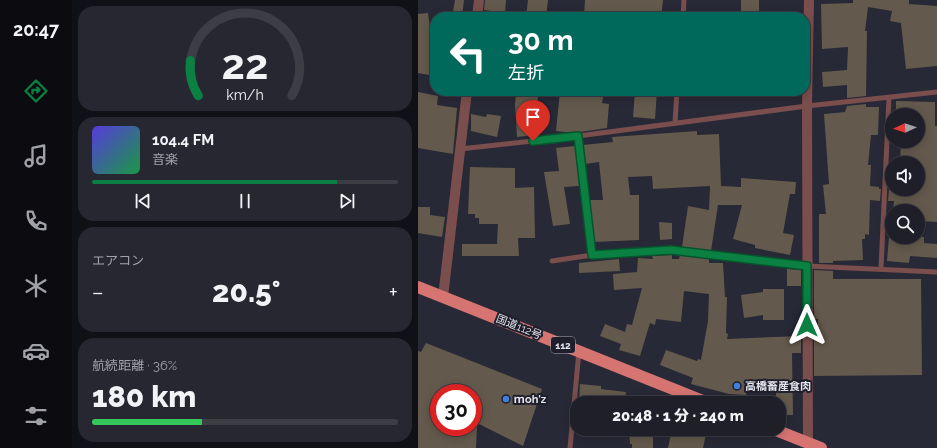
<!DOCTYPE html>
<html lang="ja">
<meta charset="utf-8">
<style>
body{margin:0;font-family:Raleway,"Noto Sans JP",sans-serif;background:#262730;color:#f1f3f6;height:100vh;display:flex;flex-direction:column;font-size:15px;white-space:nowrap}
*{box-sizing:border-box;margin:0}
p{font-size:13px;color:#a1a2a8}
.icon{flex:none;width:22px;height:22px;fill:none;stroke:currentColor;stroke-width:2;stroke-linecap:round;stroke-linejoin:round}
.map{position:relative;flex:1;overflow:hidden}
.side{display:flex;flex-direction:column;gap:6px;padding:6px;background:#101116;width:346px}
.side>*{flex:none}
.guide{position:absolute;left:12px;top:12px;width:380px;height:84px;border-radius:16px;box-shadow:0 2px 10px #0003,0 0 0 1px #3c3d45;background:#00695c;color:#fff;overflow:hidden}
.needle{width:26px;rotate:267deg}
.controls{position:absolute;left:467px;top:108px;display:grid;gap:8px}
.controls a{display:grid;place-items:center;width:40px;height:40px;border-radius:50%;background:#1e1f28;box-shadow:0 2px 10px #0003,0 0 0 1px #3c3d45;font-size:20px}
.speed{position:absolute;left:12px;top:384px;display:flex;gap:8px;font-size:20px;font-weight:700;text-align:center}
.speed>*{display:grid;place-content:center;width:52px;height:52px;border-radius:50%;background:#1e1f28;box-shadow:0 2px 10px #0003,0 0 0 1px #3c3d45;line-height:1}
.speed .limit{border:6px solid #d22;background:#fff;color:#111}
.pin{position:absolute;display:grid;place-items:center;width:34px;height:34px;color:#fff;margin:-41px -17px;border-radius:50% 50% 50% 0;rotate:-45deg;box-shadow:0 0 4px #0007}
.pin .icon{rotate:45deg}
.me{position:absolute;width:44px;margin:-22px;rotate:0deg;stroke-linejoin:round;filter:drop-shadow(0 0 3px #0008)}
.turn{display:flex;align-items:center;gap:14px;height:84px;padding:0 12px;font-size:18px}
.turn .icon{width:52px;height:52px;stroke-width:2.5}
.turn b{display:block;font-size:28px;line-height:34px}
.big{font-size:30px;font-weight:800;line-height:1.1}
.side .card{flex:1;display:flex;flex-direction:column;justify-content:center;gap:6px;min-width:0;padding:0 14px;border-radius:16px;background:#262730}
.side .dial{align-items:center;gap:0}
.dial svg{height:104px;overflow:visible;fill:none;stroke:#3c3d45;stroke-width:7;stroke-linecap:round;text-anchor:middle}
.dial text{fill:#f1f3f6;stroke:none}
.song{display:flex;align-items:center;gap:12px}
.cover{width:48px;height:48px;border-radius:6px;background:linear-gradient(135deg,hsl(250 70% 55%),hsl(140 70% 35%))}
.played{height:4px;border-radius:2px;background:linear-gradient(90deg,#0b8043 80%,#3c3d45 80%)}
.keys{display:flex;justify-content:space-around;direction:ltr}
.heat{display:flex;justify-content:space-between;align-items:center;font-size:22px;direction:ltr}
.charge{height:6px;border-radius:3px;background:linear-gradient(90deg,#34c759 36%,#3c3d45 0)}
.trip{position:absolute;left:152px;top:396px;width:216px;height:40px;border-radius:16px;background:#1e1f28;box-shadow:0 2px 10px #0003,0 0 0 1px #3c3d45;font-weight:800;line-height:40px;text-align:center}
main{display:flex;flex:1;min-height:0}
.tab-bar{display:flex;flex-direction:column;width:72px;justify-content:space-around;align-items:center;background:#0c0c10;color:#a1a2a8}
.tab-bar .icon{width:28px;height:28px}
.tab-bar .current{color:#0b8043}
.tab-bar b{font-size:18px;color:#f1f3f6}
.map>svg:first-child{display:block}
.building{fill:#63594c}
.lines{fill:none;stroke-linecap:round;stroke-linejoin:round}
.service{stroke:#7a4e4c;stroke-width:5}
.minor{stroke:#7a4e4c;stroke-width:10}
.trunk{stroke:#d67472;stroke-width:12}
.route-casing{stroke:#07532c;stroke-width:10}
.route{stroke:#0b8043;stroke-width:7}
.shop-dot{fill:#3f7fe0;stroke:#1f1f2c;stroke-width:1.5}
.labels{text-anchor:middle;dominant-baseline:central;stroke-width:4;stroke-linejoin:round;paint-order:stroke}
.shield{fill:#1f1f2c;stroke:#a8a9b3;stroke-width:1}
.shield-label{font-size:10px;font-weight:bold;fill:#e3e4ed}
.street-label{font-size:11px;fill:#e3e4ed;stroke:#1f1f2c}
.poi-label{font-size:11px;font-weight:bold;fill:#e3e4ed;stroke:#1f1f2c;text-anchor:start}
</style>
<main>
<nav class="tab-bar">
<b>20:47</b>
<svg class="icon current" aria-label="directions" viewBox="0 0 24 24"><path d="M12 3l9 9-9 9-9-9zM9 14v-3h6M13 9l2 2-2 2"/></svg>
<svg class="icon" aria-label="music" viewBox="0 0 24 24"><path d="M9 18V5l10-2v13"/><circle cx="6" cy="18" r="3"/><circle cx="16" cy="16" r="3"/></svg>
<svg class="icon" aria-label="phone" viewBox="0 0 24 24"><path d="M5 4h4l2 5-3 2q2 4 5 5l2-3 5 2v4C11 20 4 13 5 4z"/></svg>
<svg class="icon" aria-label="climate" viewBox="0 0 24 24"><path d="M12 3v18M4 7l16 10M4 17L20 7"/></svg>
<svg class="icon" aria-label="car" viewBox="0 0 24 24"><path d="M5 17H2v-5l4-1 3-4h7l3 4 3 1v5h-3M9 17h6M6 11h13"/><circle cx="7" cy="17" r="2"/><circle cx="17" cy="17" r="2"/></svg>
<svg class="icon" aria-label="filters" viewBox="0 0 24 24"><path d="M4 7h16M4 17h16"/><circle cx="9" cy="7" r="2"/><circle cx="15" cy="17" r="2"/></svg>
</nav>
<section class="side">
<div class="card dial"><svg viewBox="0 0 100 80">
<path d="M14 69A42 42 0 1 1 86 69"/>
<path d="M14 69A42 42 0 0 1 8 42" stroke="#0b8043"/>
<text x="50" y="56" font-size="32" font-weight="700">22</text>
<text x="50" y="72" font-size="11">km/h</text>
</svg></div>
<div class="card">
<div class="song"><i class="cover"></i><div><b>104.4 FM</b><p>音楽</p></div></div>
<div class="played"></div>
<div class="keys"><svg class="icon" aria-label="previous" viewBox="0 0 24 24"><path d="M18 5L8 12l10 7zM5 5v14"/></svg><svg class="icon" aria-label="pause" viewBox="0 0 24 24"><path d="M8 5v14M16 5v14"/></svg><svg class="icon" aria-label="next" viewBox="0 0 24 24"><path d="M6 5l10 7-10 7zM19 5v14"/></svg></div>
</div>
<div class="card"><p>エアコン</p>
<div class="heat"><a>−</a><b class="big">20.5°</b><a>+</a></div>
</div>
<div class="card"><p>航続距離 · 36%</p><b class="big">180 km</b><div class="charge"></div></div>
</section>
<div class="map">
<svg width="519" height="448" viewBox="0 0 519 448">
<rect width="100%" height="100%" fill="#282936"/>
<!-- building -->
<g class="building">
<path d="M37 0H46L44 17H34Z"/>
<path d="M67 0H88L87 13 66 10Z"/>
<path d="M110 0H130L128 17H108Z"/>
<path d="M167 0H245L243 17H166Z"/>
<rect x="323" y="0" width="18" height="17"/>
<path d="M435 0H491V4L519 6V66L488 69 483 23 472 21 474 11 450 7 447 31H449L448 96 429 98V85L405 87 404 72 429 70 430 47 404 49 403 4 435 3Z"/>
<path d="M10 13 14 43 17 44V76L0 73V14Z"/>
<path d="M98 91H121L117 118H115L117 135 99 137 97 105Z"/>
<path d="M142 91H186L184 103 191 104 189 128 155 133 138 131Z"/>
<path d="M217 91H239L237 119 215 117Z"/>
<path d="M0 92 20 96 19 105 39 108 35 154 0 148Z"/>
<path d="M478 101 517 102V126H519V222L500 221V211H475L476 201H470L471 189H500V163H482L483 141H500V115H478Z"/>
<path d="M448 104V107H461L460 135H453L450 165H453L452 186 461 187V189H463L462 201 452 200 451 235 447 234V239H444L445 260 415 261V263H401V214H408L405 185 411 184 406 114 427 112 429 106Z"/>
<path d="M53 114 68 117 69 114 83 116 79 137 53 131Z"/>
<path d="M279 131V135L301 134 303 186 323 187V178L378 182 377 194H372L365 233 376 235 372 255 337 248V245L315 239 324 205H300L293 251 264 247 270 206 291 210 292 186 235 189 234 176 210 177 212 195H221V240L176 242 172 200H185L181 162 167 164 165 145 195 142 194 137Z"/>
<path d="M157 146 161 186 146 187 152 224 135 226 126 172 141 171 138 148Z"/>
<path d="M52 167 97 168V188L116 187 117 238H100L101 256H44V244H79L80 224H61V218H57V214H50Z"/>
<path d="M0 207H12V215L27 217 24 237 0 233Z"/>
<path d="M241 222 254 223V239L242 240Z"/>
<path d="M471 237H506V243L519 244V258L492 256 491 263 469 261Z"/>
<path d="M254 255V259H261L262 255 291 259V263H305L307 297H309L308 333 310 334 309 339 383 336V353H374L375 415H361V403H358V384H329L328 395 311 394 273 384 275 378 242 365 248 350 279 361 280 359 283 360 290 321 291 294 266 291 263 322 238 319 237 325 232 323 222 356 201 350 203 344 182 336 187 324 207 332 209 324 214 325 224 288 196 290 195 274 219 272 220 258 235 259 234 256Z"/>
<path d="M201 259 202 271 161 273V263Z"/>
<path d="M369 269 383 270V286H369Z"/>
<path d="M396 270 415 271V279H503L504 375 396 376V336H400V319H396Z"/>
<path d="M345 289H366V320H345V315L326 318 323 295 345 292Z"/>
<path d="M8 343 124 389 105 446 55 421V393H21V427H59L58 448H0V351L3 352Z"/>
<path d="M162 384 183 386V389L208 392 207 403H161Z"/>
<path d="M211 429H235V448H214V444H212Z"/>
<path d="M254 429H289L285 448H250Z"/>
</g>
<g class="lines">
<!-- service -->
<g class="service">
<path d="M265 17 266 0"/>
<path d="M257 123 259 91"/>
<path d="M42 149 160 136 389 106 519 92"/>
<path d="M174 255 253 250 389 266 519 272"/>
<path d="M134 261 174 255 160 136"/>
<path d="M463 268 471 98"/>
<path d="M152 448 161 351"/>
</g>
<!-- minor -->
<g class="minor">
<path d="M59 17 61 0"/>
<path d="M25 297 49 91"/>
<path d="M390 443 389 106 391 0"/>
</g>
<!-- trunk -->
<g class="trunk">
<path d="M0 287 290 403"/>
<path d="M355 429 403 448"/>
</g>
</g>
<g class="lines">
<!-- route casing -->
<g class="route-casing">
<path id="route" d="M115 141 160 136 174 255 253 250 389 266V325"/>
</g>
<!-- route -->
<use href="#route" class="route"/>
</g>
<!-- markers -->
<g class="shop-dot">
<circle cx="319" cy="386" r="4"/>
<circle cx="88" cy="399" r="4"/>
</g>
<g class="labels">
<!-- shield labels -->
<rect class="shield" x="133" y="337" width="24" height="16" rx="3"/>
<g class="shield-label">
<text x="145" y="345">112</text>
</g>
<!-- street labels -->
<g class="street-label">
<text transform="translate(101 327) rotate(22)">国道112号</text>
</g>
<!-- poi labels -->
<g class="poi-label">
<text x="327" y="386">高橋畜産食肉</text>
<text x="96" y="399">ｍoh'z</text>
</g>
</g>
</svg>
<div class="controls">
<a><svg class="needle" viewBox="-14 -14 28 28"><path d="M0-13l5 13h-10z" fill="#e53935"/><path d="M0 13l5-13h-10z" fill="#a1a2a8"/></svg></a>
<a><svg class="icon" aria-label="sound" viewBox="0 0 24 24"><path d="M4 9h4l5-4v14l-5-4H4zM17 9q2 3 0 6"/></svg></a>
<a><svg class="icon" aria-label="search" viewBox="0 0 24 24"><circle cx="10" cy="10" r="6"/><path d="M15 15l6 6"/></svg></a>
</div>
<div class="speed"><div class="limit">30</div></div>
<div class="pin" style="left:115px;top:141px;background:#d93025"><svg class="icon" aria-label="arrive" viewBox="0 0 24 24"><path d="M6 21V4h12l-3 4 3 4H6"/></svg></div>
<svg class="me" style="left:389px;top:325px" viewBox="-20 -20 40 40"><path d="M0-17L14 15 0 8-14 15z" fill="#0b8043" stroke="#fff" stroke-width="4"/></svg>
<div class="trip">20:48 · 1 分 · 240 m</div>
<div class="guide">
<div class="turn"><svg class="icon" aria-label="left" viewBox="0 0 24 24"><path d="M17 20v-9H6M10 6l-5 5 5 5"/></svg><div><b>30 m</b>左折</div></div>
</div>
</div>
</main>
